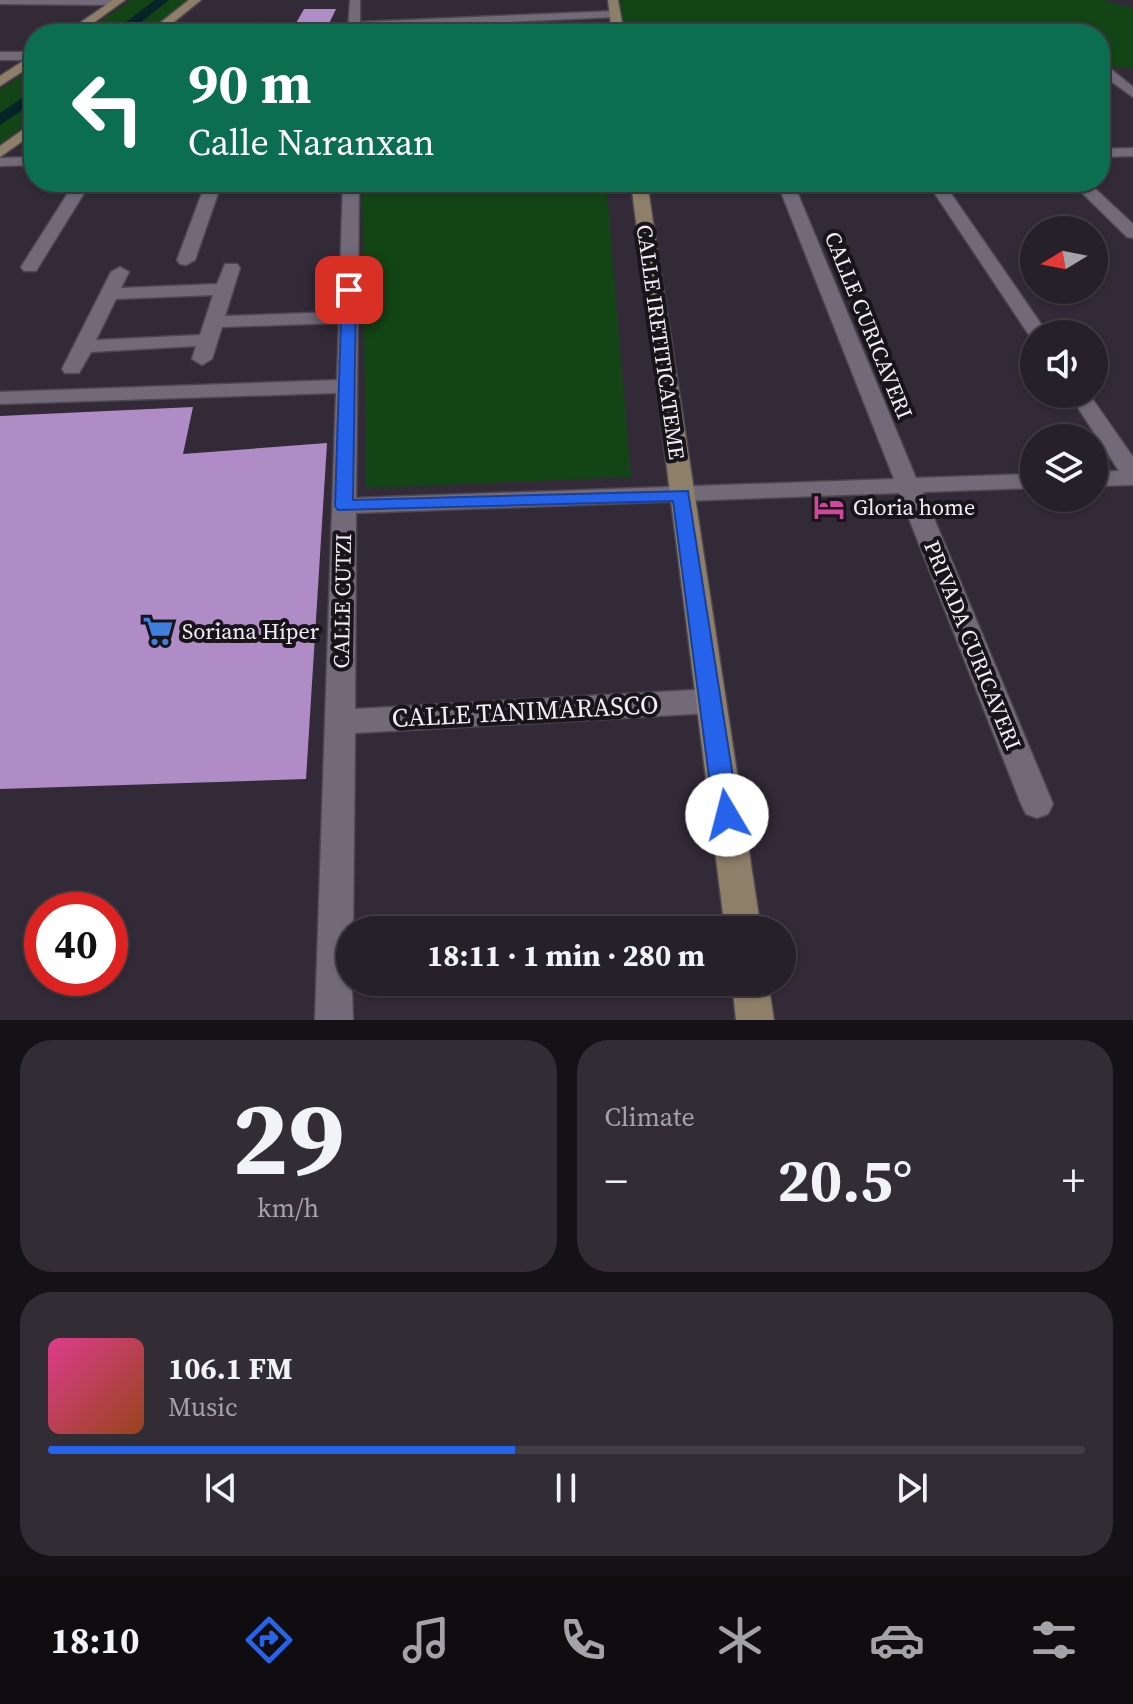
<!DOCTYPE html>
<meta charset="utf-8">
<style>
body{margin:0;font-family:"Source Serif 4",serif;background:#322d35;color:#f1f3f6;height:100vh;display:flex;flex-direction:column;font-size:30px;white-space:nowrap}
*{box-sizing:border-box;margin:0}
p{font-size:26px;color:#a4a3a8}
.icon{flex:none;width:44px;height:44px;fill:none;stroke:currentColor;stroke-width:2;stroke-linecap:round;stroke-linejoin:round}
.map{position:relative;height:1020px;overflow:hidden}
.details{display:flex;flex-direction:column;gap:20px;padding:20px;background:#151217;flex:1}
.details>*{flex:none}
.top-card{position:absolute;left:24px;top:24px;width:1086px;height:168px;border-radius:32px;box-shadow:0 2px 6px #0004,0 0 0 2px #423e46;background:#0b6e4f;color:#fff;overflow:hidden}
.needle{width:52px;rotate:260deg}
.buttons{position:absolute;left:1020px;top:216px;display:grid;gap:16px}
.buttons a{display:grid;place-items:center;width:88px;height:88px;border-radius:50%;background:#262029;box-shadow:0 2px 6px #0004,0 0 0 2px #423e46;font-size:40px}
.speed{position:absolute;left:24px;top:892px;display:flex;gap:16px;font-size:40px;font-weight:700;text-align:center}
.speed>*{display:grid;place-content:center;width:104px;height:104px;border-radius:50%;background:#262029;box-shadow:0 2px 6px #0004,0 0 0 2px #423e46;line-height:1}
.speed .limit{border:12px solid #d22;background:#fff;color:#111}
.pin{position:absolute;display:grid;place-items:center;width:68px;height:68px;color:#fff;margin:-34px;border-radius:16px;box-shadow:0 4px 12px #0006}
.me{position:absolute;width:88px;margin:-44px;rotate:352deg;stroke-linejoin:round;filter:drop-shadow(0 0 6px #0008)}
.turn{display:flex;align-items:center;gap:28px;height:168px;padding:0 32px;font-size:36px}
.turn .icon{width:104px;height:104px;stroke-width:2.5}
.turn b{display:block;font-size:56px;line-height:68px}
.big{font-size:60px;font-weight:700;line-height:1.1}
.details .tile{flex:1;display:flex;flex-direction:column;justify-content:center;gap:12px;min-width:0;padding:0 28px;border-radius:32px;background:#322d35}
.details .dial{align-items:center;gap:0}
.dial b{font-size:104px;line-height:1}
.song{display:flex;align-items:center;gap:24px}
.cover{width:96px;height:96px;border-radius:12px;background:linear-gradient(135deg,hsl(330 70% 55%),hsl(20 70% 35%))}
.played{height:8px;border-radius:4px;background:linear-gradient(90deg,#2563eb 45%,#423e46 45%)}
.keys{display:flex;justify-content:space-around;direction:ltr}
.heat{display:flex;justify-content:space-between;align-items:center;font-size:44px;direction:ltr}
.details .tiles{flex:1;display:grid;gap:20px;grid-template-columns:1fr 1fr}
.tile:last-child{grid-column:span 2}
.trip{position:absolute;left:336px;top:916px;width:460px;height:80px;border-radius:40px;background:#262029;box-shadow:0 2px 6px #0004,0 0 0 2px #423e46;font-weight:700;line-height:80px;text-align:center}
.tabs{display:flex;height:128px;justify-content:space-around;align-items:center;background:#0f0d10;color:#a4a3a8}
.tabs .icon{width:56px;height:56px}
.tabs .current{color:#2563eb}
.tabs b{font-size:36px;color:#f1f3f6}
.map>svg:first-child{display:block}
.green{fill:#134416}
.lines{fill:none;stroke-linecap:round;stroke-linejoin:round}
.canal{fill:#042427;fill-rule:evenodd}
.building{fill:#b08cc6}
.street-casing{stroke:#4e4752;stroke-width:3}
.secondary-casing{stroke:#4e4752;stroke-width:3}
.street{fill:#726a78;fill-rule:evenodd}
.secondary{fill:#8e8068;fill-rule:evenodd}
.route{fill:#2563eb;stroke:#184099;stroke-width:2}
.labels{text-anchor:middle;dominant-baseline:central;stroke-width:8;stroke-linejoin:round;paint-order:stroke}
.street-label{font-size:22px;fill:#f2edf5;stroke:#18151a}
.poi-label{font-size:22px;fill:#f2edf5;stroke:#18151a;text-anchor:start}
.near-street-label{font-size:26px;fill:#f2edf5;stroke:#18151a}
</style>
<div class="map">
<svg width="1133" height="1020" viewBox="0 0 1133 1020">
<rect width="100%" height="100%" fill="#322a37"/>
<!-- green -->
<g class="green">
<path d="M131 0H191L146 34H82Z"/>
<path d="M619 0H1102L1133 8V67H1100V34H622Z"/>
<path d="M261 21 252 34H168L184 22Z"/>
<path d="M34 67V119L0 144V90Z"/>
<path d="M415 182H606L631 477 366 488 362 185Z"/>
</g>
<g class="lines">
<!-- canal -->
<g class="canal">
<path d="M155 0H169L126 34H110Z"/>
<path d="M34 90V102L0 125V113Z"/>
</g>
</g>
<!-- building -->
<g class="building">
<path d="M304 9H336L324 34H290Z"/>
<path d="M193 407 183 454 327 443 306 779 0 789V416Z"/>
</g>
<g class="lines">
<!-- street casing -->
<g class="street-casing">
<g id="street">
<path d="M0 0H120L121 2 116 5 0 4Z"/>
<path d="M350 0H360V22L615 11 620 14 615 17 360 29V34H348Z"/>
<rect x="0" y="52" width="34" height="8"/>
<path d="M1100 69 1112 70 1133 87V97L1105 77H1100Z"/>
<path d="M1133 148V156L1100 157V149Z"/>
<path d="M34 157V165L0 166V158Z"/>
<path d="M75 182H91L36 271H24L21 267Z"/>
<path d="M206 182H222L195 260 186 265 180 264 177 260Z"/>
<path d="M343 182H359L356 498 894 479 777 182H793L916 478 1034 474V488L923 492 1053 804 1048 814 1037 818 1026 814 1021 804 899 493 356 513 355 709 711 689 721 693 726 701 721 709 711 713 355 733 353 930H350L353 1020H315L336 393 0 404V392L337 380 339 323 222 327 212 359 202 365 192 359 196 346 91 352 79 373H65L62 369 111 272 120 267 129 272 121 288 217 284 225 264H237L240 268 225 316 339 312ZM213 295 200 335 96 340 116 299Z"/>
<path d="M927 182H943L1048 334H1034V339L1031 338Z"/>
<path d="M1071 182H1088L1133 224V238L1127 237Z"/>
<path d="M1069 394H1089L1133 457V485L1094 486V472L1119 471Z"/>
</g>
</g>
<!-- secondary casing -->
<g class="secondary-casing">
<g id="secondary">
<path d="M113 0H125L78 34H64Z"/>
<path d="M189 0H201L159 34H146Z"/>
<path d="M608 0H618L624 34H612Z"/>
<path d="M34 54V64L0 86V76Z"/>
<path d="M34 122V133L0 157V146Z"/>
<path d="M631 182H647L761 930H725Z"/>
<path d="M732 982H768L774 1020H736Z"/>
</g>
</g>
<!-- street -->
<use href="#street" class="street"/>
<!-- secondary -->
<use href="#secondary" class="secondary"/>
</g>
<!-- route -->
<path class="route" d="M349 286 356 290 353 500 688 491 739 815 735 823 727 826 718 823 714 815 673 501 338 510 335 506 342 290Z"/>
<!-- icons -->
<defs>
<g id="hotel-bare" transform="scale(2.4)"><path d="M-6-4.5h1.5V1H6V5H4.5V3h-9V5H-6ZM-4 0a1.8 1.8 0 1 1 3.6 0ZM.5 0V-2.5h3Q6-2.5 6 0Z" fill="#d1479c" stroke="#18151a" stroke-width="2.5" paint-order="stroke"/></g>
<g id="supermarket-bare" transform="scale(2.4)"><path d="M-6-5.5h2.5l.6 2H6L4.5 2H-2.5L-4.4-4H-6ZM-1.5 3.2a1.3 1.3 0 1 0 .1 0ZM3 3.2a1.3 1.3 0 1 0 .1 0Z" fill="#3f7fe0" stroke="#18151a" stroke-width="2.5" paint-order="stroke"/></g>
</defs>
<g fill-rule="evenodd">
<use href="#hotel-bare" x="829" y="507"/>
<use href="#supermarket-bare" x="158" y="631"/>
</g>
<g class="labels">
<!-- street labels -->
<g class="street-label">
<text transform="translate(869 325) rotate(68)">CALLE CURICAVERI</text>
<text transform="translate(661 342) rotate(82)">CALLE IRETITICATEME</text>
<text transform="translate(342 601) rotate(-89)">CALLE CUTZI</text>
<text transform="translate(973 645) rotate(68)">PRIVADA CURICAVERI</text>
</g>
<!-- poi labels -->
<g class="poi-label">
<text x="853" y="507">Gloria home</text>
<text x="182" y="631">Soriana Híper</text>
</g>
<!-- near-street labels -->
<g class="near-street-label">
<text transform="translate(525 711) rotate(-3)">CALLE TANIMARASCO</text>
</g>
</g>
</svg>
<div class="buttons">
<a><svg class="needle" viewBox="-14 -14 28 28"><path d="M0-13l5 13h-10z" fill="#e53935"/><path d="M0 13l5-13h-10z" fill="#a4a3a8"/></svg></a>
<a><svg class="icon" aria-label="sound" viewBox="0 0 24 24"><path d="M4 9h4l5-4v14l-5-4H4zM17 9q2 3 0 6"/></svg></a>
<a><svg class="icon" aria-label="layers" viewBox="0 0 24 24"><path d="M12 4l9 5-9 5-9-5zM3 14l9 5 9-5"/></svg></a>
</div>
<div class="speed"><div class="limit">40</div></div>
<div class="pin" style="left:349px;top:290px;background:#d93025"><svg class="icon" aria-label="arrive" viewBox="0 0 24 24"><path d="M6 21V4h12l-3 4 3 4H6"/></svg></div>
<svg class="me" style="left:727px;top:815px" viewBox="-20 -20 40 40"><circle r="19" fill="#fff"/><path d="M0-13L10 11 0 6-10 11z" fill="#2563eb"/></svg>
<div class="trip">18:11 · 1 min · 280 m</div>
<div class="top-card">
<div class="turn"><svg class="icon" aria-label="left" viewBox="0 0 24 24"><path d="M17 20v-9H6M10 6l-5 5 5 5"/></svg><div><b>90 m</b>Calle Naranxan</div></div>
</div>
</div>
<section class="details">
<div class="tiles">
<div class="tile dial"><b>29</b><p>km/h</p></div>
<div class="tile"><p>Climate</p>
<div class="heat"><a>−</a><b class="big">20.5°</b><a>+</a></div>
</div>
<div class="tile">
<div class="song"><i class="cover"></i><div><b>106.1 FM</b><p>Music</p></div></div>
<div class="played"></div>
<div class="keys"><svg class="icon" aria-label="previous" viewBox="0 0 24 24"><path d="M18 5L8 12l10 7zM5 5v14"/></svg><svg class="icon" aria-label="pause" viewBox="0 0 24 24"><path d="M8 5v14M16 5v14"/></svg><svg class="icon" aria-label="next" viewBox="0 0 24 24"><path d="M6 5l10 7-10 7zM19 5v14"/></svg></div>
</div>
</div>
</section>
<nav class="tabs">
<b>18:10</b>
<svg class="icon current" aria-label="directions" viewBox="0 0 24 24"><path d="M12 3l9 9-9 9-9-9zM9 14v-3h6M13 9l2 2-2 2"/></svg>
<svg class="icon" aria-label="music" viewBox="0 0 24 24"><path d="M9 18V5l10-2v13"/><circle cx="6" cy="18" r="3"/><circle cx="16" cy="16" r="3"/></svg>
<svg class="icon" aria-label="phone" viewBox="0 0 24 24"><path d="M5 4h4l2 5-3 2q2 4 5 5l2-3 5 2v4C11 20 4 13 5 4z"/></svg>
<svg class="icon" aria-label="climate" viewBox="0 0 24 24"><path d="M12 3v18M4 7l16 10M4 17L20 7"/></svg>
<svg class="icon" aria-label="car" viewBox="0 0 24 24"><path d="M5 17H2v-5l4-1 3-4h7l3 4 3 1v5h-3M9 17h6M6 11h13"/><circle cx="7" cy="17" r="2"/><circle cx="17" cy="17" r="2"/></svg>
<svg class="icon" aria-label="filters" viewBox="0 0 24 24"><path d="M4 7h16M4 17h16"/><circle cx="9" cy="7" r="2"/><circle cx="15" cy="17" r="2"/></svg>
</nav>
